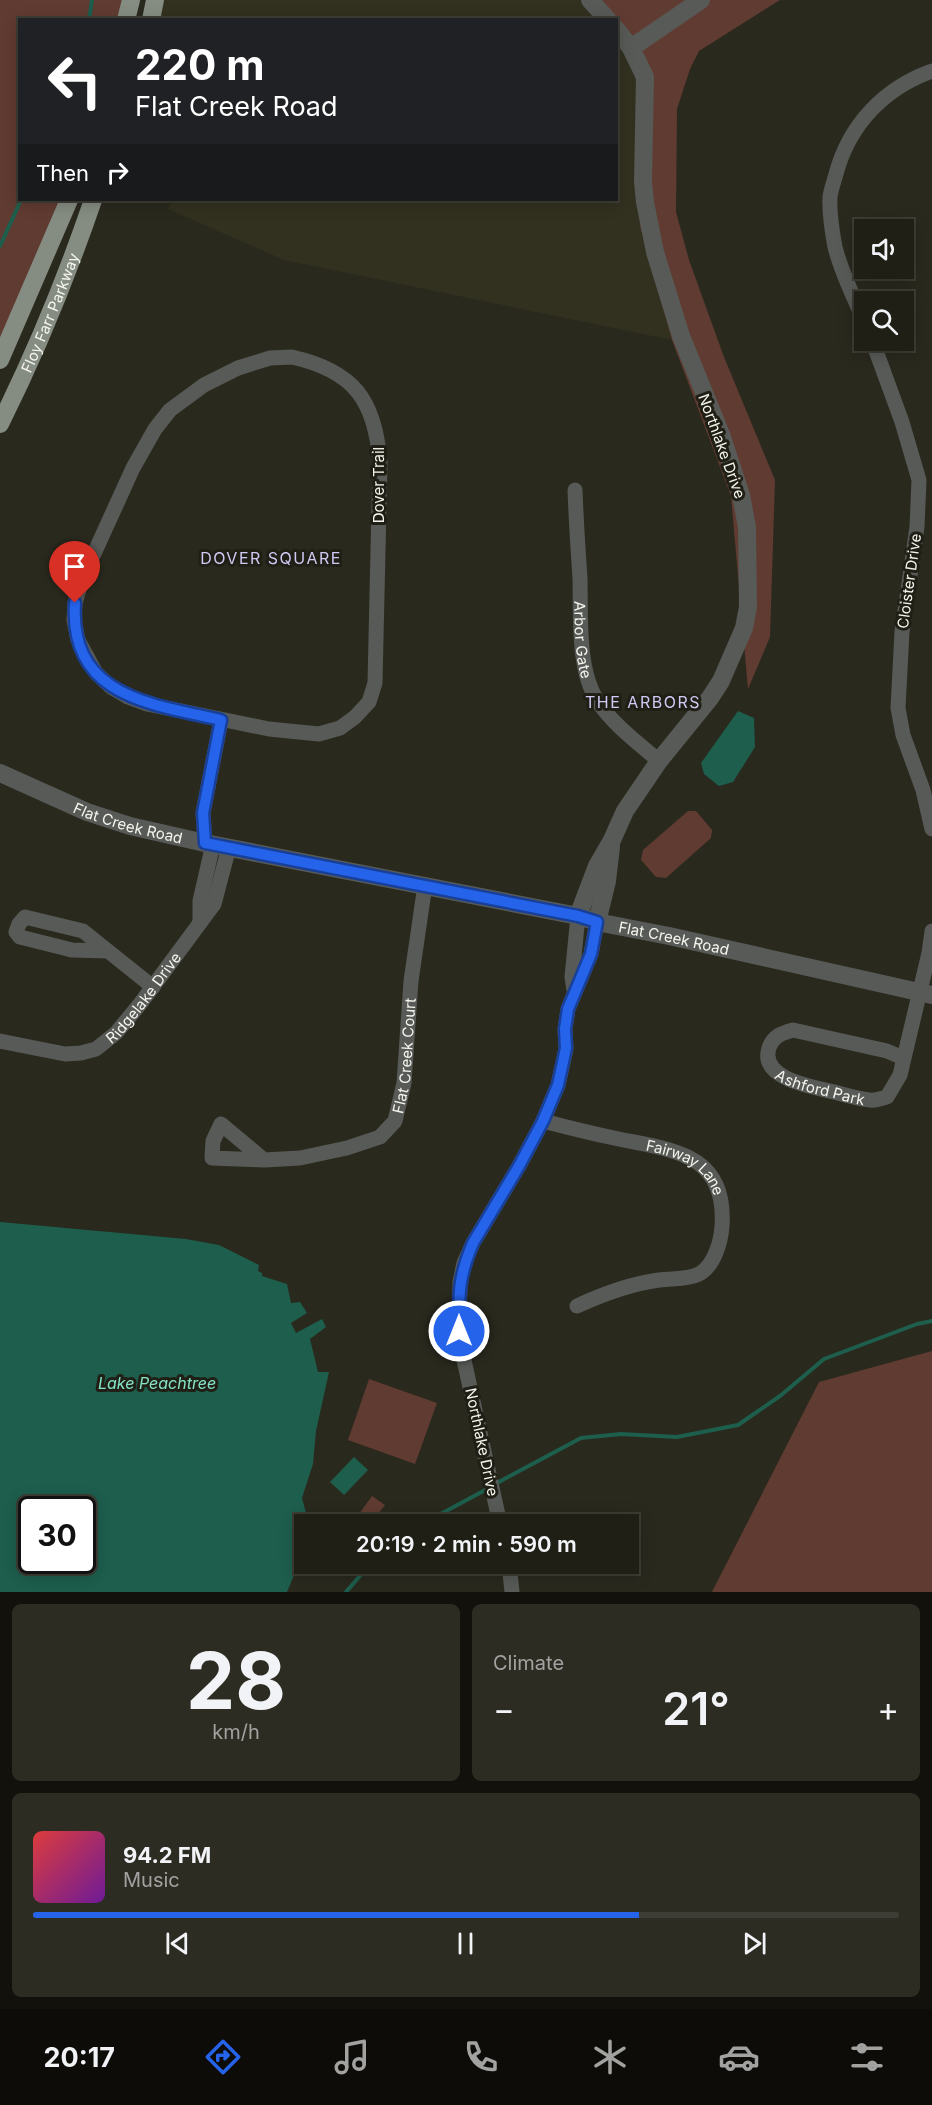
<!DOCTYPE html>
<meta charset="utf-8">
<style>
body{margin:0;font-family:Inter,sans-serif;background:#2d2c23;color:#f1f3f6;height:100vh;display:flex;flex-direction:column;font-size:22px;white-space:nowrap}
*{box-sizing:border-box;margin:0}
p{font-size:20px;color:#a2a2a1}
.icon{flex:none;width:33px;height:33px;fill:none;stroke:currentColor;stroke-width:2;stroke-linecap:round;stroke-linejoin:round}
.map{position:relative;height:1592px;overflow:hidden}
.sheet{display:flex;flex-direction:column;gap:12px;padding:12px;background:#12110c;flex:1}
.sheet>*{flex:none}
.guide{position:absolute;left:18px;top:18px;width:600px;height:183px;border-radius:0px;box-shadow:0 3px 15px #0003,0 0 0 2px #3d3d35;background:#202124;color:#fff;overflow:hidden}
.buttons{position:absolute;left:854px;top:219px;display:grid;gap:12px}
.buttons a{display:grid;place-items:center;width:60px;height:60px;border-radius:0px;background:#201f16;box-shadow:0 3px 15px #0003,0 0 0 2px #3d3d35;font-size:30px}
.speed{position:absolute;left:18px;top:1496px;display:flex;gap:12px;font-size:30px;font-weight:700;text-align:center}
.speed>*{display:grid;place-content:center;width:78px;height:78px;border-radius:50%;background:#201f16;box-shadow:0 3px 15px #0003,0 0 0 2px #3d3d35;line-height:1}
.speed .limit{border:3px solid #111;border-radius:9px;background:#fff;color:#111}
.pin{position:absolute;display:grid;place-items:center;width:51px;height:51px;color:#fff;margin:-62px -26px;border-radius:50% 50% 50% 0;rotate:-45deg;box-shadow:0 0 6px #0007}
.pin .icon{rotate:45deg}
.me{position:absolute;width:66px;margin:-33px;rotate:0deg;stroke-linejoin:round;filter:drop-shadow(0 0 4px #0008)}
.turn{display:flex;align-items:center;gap:21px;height:126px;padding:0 18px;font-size:27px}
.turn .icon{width:78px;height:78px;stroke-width:2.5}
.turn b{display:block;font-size:42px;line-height:51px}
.then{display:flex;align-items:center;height:57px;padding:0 18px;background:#0003;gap:12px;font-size:22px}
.big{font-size:45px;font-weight:600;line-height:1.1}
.sheet .card{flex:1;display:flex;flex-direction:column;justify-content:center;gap:9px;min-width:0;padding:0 21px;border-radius:9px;background:#2d2c23}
.sheet .dial{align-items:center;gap:0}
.dial b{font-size:78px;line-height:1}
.song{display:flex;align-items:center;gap:18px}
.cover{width:72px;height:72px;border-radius:9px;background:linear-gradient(135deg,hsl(0 70% 55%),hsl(280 70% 35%))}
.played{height:6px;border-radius:3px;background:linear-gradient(90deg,#2563eb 70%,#3d3d35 70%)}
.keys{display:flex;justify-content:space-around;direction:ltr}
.heat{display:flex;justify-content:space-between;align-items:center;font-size:33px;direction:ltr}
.sheet .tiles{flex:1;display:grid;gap:12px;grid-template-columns:1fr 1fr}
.card:last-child{grid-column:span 2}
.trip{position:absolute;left:294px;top:1514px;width:345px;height:60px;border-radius:0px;background:#201f16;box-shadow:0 3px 15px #0003,0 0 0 2px #3d3d35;font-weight:600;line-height:60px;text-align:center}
.dock{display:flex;height:96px;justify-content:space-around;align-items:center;background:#0d0c09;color:#a2a2a1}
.dock .icon{width:42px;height:42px}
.dock .active{color:#2563eb}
.dock b{font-size:27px;color:#f1f3f6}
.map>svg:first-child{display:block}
.built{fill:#323120}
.green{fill:#603b31}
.water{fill:#1d5e4d;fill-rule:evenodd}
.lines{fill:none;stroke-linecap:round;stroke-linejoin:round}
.stream{stroke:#1d5e4d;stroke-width:4}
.minor{stroke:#575a56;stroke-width:15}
.tertiary{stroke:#575a56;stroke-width:18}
.primary{stroke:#858c82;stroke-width:18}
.route-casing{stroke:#184099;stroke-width:15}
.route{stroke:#2563eb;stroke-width:10}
.labels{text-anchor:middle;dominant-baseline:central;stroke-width:6;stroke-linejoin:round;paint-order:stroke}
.street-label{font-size:15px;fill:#f5f5ee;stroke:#201f15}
.neighbourhood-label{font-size:16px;letter-spacing:1.5px;fill:#cfc9f4;stroke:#201f15}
.water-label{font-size:16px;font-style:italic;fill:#84e4c8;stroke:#201f15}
</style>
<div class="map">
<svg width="932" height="1592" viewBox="0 0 932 1592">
<rect width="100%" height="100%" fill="#2a291e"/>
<!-- built -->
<g class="built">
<path d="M164 0H588L607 20H160Z"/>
<path d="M617 30 645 77 658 261 672 340 284 260 168 209 172 200H616Z"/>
</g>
<!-- green -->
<g class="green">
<path d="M0 0H125L120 19 20 20V200H68L0 360Z"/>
<path d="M588 0H780L699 51 690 69 677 109 676 212 689 260 724 357 775 480 770 637 748 689 731 496 672 340 640 226 645 77Z"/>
<path d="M688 811H696L712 830 711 838 666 878 656 877 641 860 643 850Z"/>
<path d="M932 1351V1592H712L819 1382Z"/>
<path d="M369 1379 437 1403 415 1464 348 1440Z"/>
<path d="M372 1496 385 1505 371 1523 359 1514Z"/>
</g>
<!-- water -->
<g class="water">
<path d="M738 711 754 718 755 747 733 782 719 786 704 774 701 763Z"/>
<path d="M0 1222 186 1239 219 1245 259 1265 258 1271 262 1273V1276L287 1284 291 1303 300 1302 307 1313 291 1323 296 1333 322 1319 326 1327 310 1339 318 1372H329L316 1431 313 1464 302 1498 309 1524H304C304 1549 297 1569 287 1592H0ZM32 1509H82V1560H32Z"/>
<path d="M354 1457 368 1470 344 1495 330 1482Z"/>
</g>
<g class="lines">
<!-- stream -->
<g class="stream">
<path d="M89 20 92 0"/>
<path d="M0 246 21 200"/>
<path d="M495 1484 581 1438 621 1434 677 1437 738 1425 780 1396 824 1359 917 1324 932 1321"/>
<path d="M422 1524 489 1488"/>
<path d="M346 1592 371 1563"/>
</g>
<!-- minor -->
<g class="minor">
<path d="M864 321C854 297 841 272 835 247 832 231 829 214 830 197 831 189 834 182 836 174 849 125 884 88 932 71"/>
<path d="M872 340 902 422 919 480 917 527 902 632 898 708 903 735 923 790 932 829"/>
<path d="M292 357C354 371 375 400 380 462L375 683 369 702 355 717 340 728 319 734 269 729 147 704 128 697 111 687 96 673 78 640 74 620 75 603 82 580 133 468 155 429 170 410 204 385 238 368 270 358Z"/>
<path id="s1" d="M575 490C576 519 578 549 580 578 581 614 577 669 597 700 612 724 638 743 659 761"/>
<path d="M205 843 203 813 221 720"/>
<path d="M200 921V901L213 844"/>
<path d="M108 951 72 950 20 937 16 932 19 924 25 917 83 931 153 987"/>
<path d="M574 990 572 977 578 916"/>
<path id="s2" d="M0 1041 65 1054 81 1053 96 1049 116 1033 140 1004 214 904 229 847"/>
<path id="s3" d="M903 1058 887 1051 793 1030C782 1033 773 1036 769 1048 759 1079 813 1087 834 1092 845 1095 858 1099 870 1100 875 1101 882 1098 887 1097L900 1075 929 953 932 931"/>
<path id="s4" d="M543 1121C566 1127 590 1133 614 1138 669 1150 727 1151 722 1226 721 1242 714 1266 699 1274 687 1280 672 1278 659 1280 629 1284 603 1294 577 1306"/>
<path id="s5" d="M264 1160 221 1124 213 1141 212 1158 264 1160 300 1158 347 1148 380 1137 395 1121 404 1083 411 981 425 885"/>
<path d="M500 1524 464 1360 459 1331 460 1282 464 1263 473 1243 519 1166 543 1121 558 1085 566 1049 565 1029 568 1009 591 954 597 922"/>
<path d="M509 1563 512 1592"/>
</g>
<!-- tertiary -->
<g class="tertiary">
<path d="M590 0 608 20"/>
<path d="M631 48 701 0"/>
<path id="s6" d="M0 773 87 812 130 826 205 843 578 916 597 922 669 936 932 995"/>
<path d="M578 916 597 866 612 840 625 811 659 761 710 698 721 681 744 628 748 607 747 527 741 495 722 437 681 336 655 252 645 202 643 182 645 77 631 48 616 29"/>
<path d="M597 922 607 881 611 847"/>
</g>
<!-- primary -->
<g class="primary">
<path d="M126 20 131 0"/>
<path d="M151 20 155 0"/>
<path d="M0 360 69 200"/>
<path id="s7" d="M0 424C36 352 67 276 93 200"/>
</g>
</g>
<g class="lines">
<!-- route casing -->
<g class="route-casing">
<path id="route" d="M75 603C69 697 151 704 221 720L203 813 205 843 578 916 597 922 591 954 568 1009 565 1029 566 1048 558 1085 543 1121 519 1166 473 1243C458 1278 459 1294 459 1331"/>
</g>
<!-- route -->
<use href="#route" class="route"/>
</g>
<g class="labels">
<!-- street labels -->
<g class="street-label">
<text stroke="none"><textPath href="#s7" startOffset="122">Floy Farr Parkway</textPath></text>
<text transform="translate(722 446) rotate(70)">Northlake Drive</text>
<text transform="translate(378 485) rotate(-90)">Dover Trail</text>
<text transform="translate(909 581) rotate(-82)">Cloister Drive</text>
<text stroke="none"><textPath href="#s1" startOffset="150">Arbor Gate</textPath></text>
<text stroke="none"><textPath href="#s6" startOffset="138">Flat Creek Road</textPath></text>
<text stroke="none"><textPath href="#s6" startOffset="696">Flat Creek Road</textPath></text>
<text stroke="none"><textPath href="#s2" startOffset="168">Ridgelake Drive</textPath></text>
<text stroke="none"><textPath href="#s5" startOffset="351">Flat Creek Court</textPath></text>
<text stroke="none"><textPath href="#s3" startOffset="219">Ashford Park</textPath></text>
<text stroke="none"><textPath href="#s4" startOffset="153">Fairway Lane</textPath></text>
<text transform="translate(482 1442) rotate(78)">Northlake Drive</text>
</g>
<!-- neighbourhood labels -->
<g class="neighbourhood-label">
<text x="271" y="558">DOVER SQUARE</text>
<text x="643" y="702">THE ARBORS</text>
</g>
<!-- water labels -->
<g class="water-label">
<text x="157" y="1383">Lake Peachtree</text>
</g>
</g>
</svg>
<div class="buttons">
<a><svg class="icon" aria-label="sound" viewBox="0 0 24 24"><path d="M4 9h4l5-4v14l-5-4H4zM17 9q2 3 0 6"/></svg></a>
<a><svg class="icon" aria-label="search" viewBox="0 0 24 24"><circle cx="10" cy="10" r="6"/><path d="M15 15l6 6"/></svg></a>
</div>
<div class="speed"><div class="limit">30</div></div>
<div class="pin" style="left:75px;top:603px;background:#d93025"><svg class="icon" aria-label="arrive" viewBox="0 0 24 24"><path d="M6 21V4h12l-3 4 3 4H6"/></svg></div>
<svg class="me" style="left:459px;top:1331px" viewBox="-20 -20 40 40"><circle r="17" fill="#2563eb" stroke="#fff" stroke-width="3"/><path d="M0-11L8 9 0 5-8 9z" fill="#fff"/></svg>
<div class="trip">20:19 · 2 min · 590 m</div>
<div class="guide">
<div class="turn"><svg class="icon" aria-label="left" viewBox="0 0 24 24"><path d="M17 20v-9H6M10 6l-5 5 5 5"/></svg><div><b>220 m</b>Flat Creek Road</div></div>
<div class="then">Then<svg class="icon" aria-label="right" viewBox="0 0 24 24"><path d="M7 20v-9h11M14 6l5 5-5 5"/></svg></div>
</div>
</div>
<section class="sheet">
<div class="tiles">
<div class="card dial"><b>28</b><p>km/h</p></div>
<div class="card"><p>Climate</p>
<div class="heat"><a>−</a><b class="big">21°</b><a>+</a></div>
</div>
<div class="card">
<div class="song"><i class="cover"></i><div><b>94.2 FM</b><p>Music</p></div></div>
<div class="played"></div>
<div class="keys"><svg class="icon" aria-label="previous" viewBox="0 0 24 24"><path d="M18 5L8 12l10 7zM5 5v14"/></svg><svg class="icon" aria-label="pause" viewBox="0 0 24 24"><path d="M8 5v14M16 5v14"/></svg><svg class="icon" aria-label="next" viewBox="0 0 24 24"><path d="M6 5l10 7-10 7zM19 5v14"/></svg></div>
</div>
</div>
</section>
<nav class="dock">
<b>20:17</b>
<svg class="icon active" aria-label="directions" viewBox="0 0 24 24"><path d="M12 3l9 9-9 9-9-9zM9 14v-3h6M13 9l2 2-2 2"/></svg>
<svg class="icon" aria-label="music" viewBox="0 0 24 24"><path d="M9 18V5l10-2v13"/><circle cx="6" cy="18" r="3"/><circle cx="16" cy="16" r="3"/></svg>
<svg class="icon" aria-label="phone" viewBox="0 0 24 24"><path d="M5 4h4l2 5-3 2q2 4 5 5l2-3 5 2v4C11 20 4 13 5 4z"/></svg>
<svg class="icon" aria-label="climate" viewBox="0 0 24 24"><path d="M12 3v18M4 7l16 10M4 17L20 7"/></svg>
<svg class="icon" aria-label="car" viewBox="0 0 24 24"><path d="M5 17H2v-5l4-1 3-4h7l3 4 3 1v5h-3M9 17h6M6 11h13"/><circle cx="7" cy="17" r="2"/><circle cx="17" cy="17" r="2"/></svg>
<svg class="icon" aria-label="filters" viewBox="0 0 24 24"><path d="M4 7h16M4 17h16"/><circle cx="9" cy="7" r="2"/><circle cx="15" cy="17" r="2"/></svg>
</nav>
